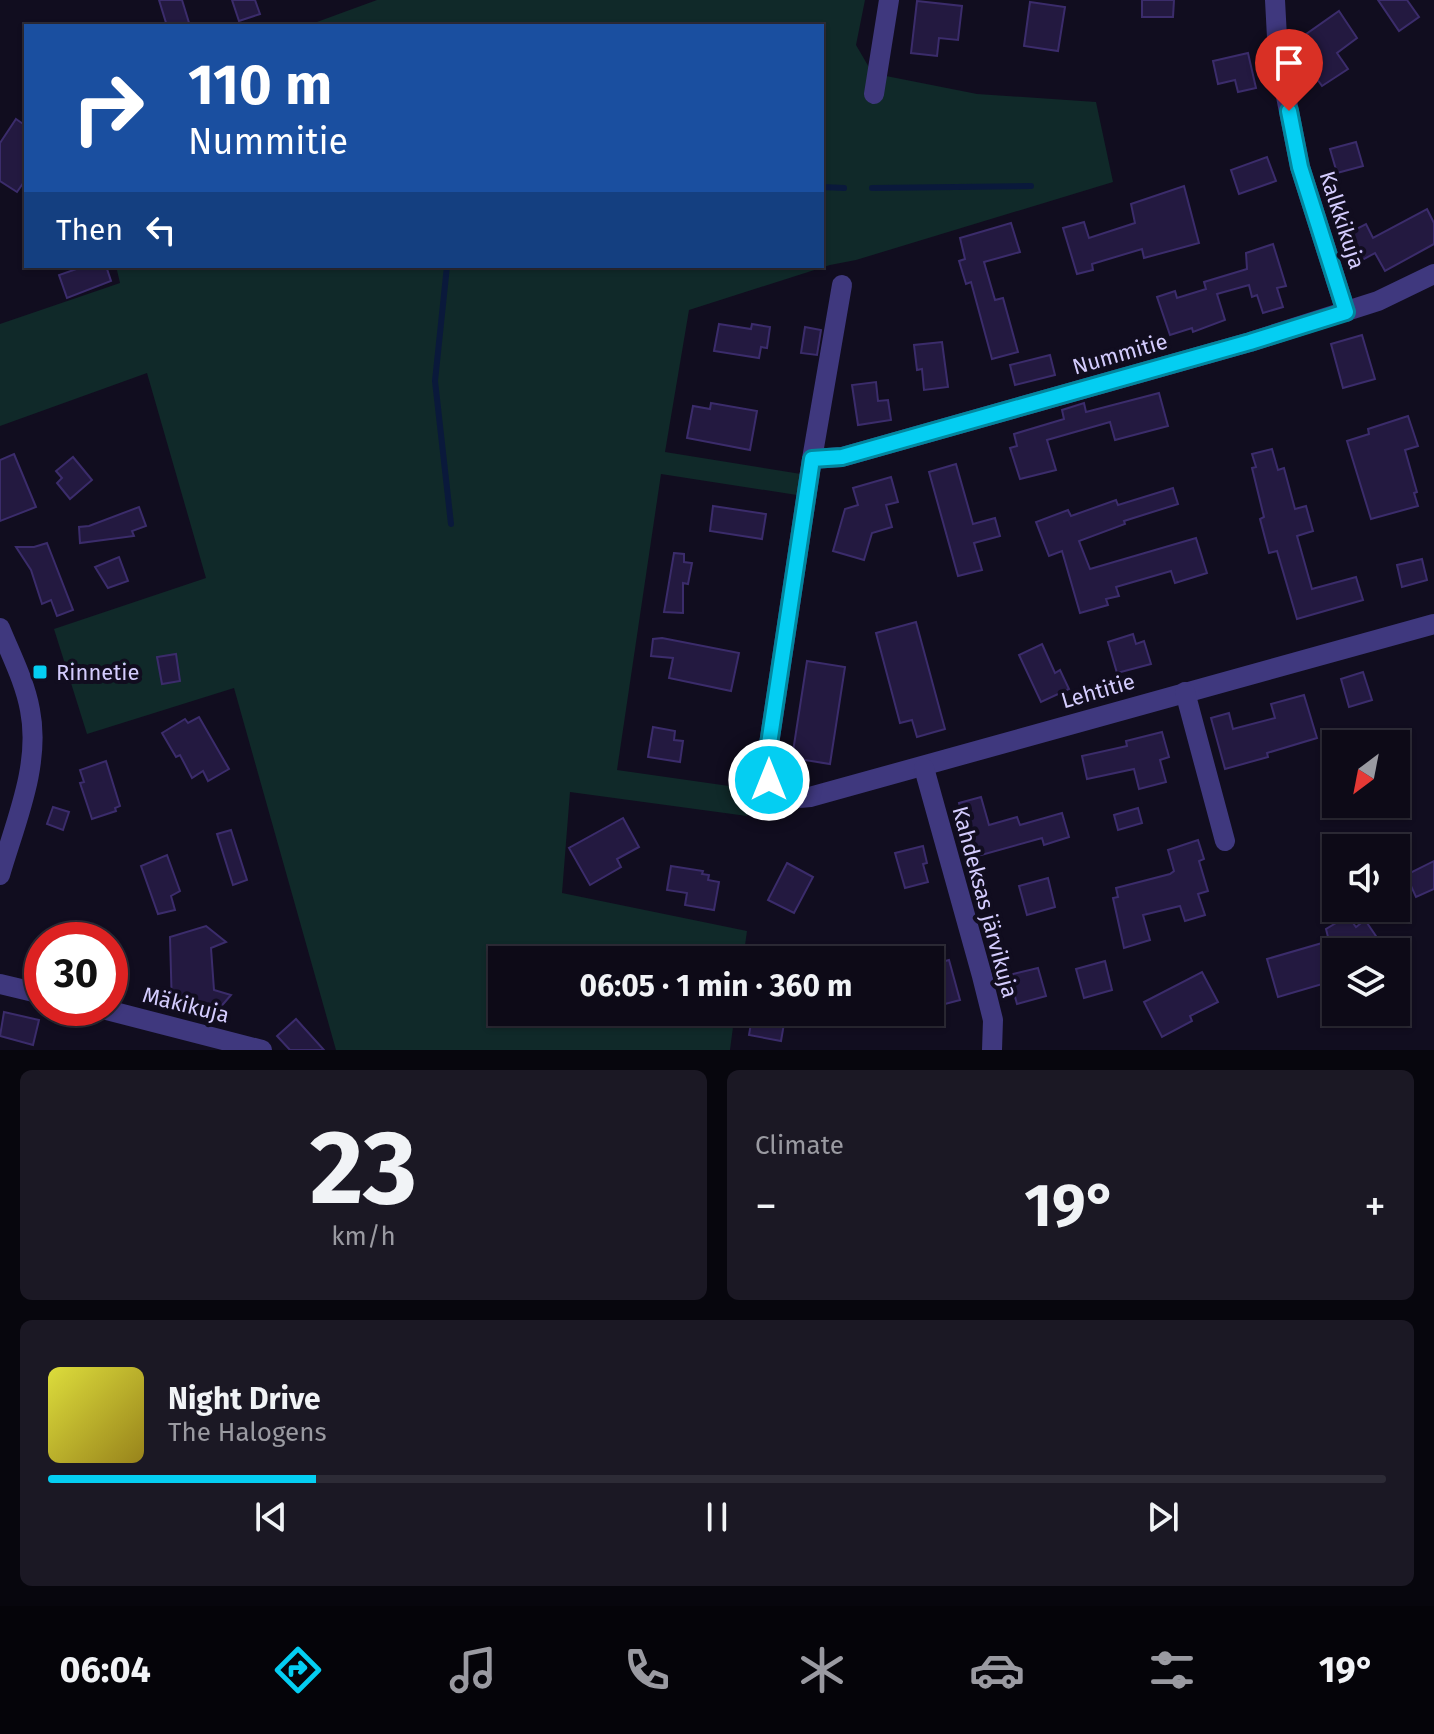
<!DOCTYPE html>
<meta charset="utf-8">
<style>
body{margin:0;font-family:"Fira Sans",sans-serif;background:#1b1824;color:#f1f3f6;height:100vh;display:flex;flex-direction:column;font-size:30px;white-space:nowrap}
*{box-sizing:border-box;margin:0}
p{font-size:26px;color:#9a9aa1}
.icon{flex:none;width:44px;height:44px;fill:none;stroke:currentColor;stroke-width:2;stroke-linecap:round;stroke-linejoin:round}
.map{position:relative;height:1050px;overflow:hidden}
.side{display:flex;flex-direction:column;gap:20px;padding:20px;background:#07060d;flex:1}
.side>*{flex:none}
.hud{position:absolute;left:24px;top:24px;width:800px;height:244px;border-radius:0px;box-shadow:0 2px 6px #0004,0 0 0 2px #2d2b36;background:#1a4fa0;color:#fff;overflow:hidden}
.needle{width:52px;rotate:212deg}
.buttons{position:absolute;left:1322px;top:730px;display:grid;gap:16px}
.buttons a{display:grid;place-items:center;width:88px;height:88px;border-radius:0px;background:#0d0a17;box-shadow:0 2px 6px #0004,0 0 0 2px #2d2b36;font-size:40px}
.speed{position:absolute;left:24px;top:922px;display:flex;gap:16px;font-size:40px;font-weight:700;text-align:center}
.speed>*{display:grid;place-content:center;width:104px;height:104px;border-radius:50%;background:#0d0a17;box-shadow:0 2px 6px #0004,0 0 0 2px #2d2b36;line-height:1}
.speed .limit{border:12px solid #d22;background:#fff;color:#111}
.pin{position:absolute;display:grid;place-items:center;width:68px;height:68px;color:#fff;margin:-82px -34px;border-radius:50% 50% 50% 0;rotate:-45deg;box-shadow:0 0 8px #0007}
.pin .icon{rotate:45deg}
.me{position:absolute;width:88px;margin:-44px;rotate:0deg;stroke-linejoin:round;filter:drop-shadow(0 0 6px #0008)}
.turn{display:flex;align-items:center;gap:28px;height:168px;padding:0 32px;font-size:36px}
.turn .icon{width:104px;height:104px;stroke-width:2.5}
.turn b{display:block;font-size:56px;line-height:68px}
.then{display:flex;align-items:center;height:76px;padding:0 32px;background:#0003;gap:16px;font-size:30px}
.big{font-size:60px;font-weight:700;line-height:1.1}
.side .tile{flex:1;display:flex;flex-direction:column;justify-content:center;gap:12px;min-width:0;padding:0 28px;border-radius:12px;background:#1b1824}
.side .dial{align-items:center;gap:0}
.dial b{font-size:104px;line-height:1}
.song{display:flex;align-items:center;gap:24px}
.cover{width:96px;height:96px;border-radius:12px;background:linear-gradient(135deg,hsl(60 70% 55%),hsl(50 70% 35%))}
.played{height:8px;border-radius:4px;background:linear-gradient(90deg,#04cef2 20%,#2d2b36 20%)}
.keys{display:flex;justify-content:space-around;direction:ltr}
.heat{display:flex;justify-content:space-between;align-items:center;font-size:44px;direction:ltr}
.side .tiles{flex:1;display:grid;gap:20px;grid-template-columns:1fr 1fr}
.tile:last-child{grid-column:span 2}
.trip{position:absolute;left:488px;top:946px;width:456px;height:80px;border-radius:0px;background:#0d0a17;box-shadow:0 2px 6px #0004,0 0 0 2px #2d2b36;font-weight:700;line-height:80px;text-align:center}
.tabs{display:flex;height:128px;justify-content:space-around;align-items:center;background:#050409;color:#9a9aa1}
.tabs .icon{width:56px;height:56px}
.tabs .selected{color:#04cef2}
.tabs b{font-size:36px;color:#f1f3f6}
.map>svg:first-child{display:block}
.green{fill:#102929}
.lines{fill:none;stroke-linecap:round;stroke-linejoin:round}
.stream{stroke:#0a193b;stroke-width:6}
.building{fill:#231940;stroke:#3b2c6b;stroke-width:2}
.minor{stroke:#3f387e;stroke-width:20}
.route-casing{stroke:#03869d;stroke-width:20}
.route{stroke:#04cef2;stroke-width:14}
.poi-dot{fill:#04cef2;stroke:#110d1f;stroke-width:3}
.labels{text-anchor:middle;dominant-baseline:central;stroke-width:8;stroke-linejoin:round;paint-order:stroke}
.street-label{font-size:22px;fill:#d4ccfe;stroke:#110d1f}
.poi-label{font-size:22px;fill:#d4ccfe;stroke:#110d1f;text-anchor:start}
</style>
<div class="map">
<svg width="1434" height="1050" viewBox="0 0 1434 1050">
<rect width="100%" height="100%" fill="#110d1f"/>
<!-- green -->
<path class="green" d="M377 0H865L856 45 870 69 881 75 977 94 1096 102 1113 182 856 260 830 265 689 310 665 452 801 474 797 495 661 474 617 770 750 789 747 816 570 792 562 893 747 931 743 960H502V1012H735L730 1050H336L234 688 87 734 54 629 206 578 147 373 0 426V324L120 283 116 266H822V26H306Z"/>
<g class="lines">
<!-- stream -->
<g class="stream">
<path d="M822 187 844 188"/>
<path d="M872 188 1031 186"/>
<path d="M447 266 435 381 451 524"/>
</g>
</g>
<!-- building -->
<g class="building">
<path d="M159 0H182L190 26H167Z"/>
<path d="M232 0H255L260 14 239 21Z"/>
<path d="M1142 0H1174L1173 17H1142Z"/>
<path d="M1378 0H1407L1419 17 1399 31Z"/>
<path d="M917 1 962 6 958 40 939 38 937 56 911 53Z"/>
<path d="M1030 2 1065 7 1058 51 1024 46Z"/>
<path d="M1339 11 1357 38 1337 53 1348 69 1322 86 1292 44Z"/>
<path d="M1248 53 1256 88 1238 92 1235 80 1218 84 1213 61Z"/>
<path d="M16 119 26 126V179L17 192 0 181V143Z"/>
<path d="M1356 142 1363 166 1337 173 1330 149Z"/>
<path d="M1267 157 1276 181 1239 194 1231 170Z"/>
<path d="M1184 186 1199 243 1144 258 1142 249 1092 264 1093 270 1077 274 1063 228 1084 222 1089 238 1135 223 1131 204Z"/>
<path d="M1427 209 1434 223V244L1385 271 1375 253 1355 264 1341 237 1366 224 1373 238Z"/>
<path d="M1011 223 1020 252 984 262 995 300 1003 298 1018 352 992 359 971 282 966 284 959 261 965 259 960 238Z"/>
<path d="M1273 244 1286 286 1277 288 1283 307 1263 313 1257 295 1252 297 1249 285 1217 294 1225 320 1193 332 1192 328 1170 335 1157 297 1175 291 1177 298 1206 289 1204 282 1247 269 1246 253Z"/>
<path d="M85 266H106L111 281 67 298 59 275Z"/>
<path d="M719 324 751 329 752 324 770 327 767 348 761 347 759 358 714 351Z"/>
<path d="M805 327 821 330 817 355 801 353Z"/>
<path d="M1362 335 1375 379 1343 388 1331 344Z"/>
<path d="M942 342 948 387 924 390 922 369 917 370 914 345Z"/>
<path d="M1050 355 1055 375 1015 385 1010 365Z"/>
<path d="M876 382 878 401 888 400 891 420 858 425 852 385Z"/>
<path d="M1159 393 1168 426 1115 440 1110 422 1047 440 1056 470 1020 479 1010 448 1017 446 1014 434 1064 419 1062 410 1084 403 1086 412Z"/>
<path d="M711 403 757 411 750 450 687 438 693 406 710 409Z"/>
<path d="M1408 416 1418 446 1405 450 1417 492 1414 493 1418 506 1371 519 1347 441 1369 434 1368 429Z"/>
<path d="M1272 449 1278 470 1284 468 1295 509 1306 506 1313 531 1297 536 1312 589 1356 577 1363 600 1297 619 1277 551 1269 553 1260 519 1264 517 1252 468 1256 467 1252 454Z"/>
<path d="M14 454 36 507 0 521V460Z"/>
<path d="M73 457 92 480 70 499 57 483 62 478 56 471Z"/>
<path d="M956 464 973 524 995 518 1000 536 974 543 982 570 958 576 929 472Z"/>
<path d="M891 477 898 502 886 505 892 527 872 533 864 560 833 551 845 509 858 505 853 488Z"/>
<path d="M1173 488 1178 504 1124 521 1125 524 1079 541 1090 569 1196 538 1207 573 1175 583 1171 571 1116 587 1119 596 1106 599 1108 605 1080 613 1062 551 1049 556 1036 522 1068 510 1071 516 1116 500 1118 505Z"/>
<path d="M713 506 766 514 762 539 710 531Z"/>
<path d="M139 507 146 526 132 531 134 536 80 543 79 527 89 526Z"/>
<path d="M47 543 73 610 57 616 51 600 42 604 31 570 16 547H34Z"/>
<path d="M674 553 684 554V562L692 563 688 584 683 583V613L664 612Z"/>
<path d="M119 557 128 581 108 588 95 567Z"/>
<path d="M1422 559 1427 580 1402 587 1397 565Z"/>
<path d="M916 622 945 729 917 737 912 720 900 723 876 633Z"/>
<path d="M1133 634 1136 644 1144 641 1151 664 1117 673 1108 642Z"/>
<path d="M662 638 739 653 731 691 669 678 673 658 651 656 653 639Z"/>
<path d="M1042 644 1055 673 1060 670 1069 689 1041 702 1019 655Z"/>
<path d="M176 654 180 681 162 684 157 657Z"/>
<path d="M807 661 845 667 830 764 792 758Z"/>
<path d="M1363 672 1372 700 1349 707 1341 679Z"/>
<path d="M1304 695 1317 738 1267 753 1268 757 1225 769 1211 718 1229 713 1233 729 1275 718 1271 704Z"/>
<path d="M199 717 229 769 208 781 203 771 192 778 180 755 176 757 162 733 185 719 188 723Z"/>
<path d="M653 727 675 731 674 740 683 741 680 762 648 757Z"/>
<path d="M1162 732 1169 757 1160 760 1166 782 1139 789 1134 769 1087 779 1082 756 1127 746 1126 741Z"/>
<path d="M106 761 120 806 115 808 116 811 92 819 80 783 84 782 80 770Z"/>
<path d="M981 797 989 825 1017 817 1020 825 1062 813 1069 837 1044 845 1042 838 974 857 959 803Z"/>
<path d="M53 807 69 812 63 830 47 824Z"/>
<path d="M1138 808 1142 823 1118 830 1114 815Z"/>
<path d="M623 818 639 847 617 859 621 867 590 885 569 848Z"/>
<path d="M231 830 247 880 233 885 217 834Z"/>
<path d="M1198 840 1204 859 1199 861 1208 891 1198 894 1205 915 1185 921 1180 906 1143 915 1150 940 1124 948 1113 898 1118 897 1116 888 1170 874 1174 871 1168 850Z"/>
<path d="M923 846 927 863 923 864 928 882 905 888 895 853Z"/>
<path d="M167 855 180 891 171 896 175 910 158 914 141 866Z"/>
<path d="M1434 861V889L1416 897 1406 875Z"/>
<path d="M787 863 813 877 794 913 768 900Z"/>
<path d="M671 866 703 871 702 874 709 875 708 880 719 882 714 910 685 905 687 893 667 890Z"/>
<path d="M1048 878 1055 907 1027 915 1019 886Z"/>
<path d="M1348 916 1356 927 1365 920 1380 942 1367 952H1336V980L1278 997 1267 959 1329 941 1326 929Z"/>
<path d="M206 926 226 942 211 948 214 990 231 995 212 1017 197 1012 195 1015 172 1008 170 937Z"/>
<path d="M949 960 960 1000 930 1008V965Z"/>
<path d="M1105 961 1112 990 1084 998 1076 969Z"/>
<path d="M1038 968 1046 996 1017 1004 1009 975Z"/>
<path d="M1202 972 1218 1002 1190 1016 1192 1021 1162 1037 1144 1002Z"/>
<path d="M4 1012 39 1020 33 1045 0 1036Z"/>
<path d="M753 1012H786L781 1041 749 1035Z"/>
<path d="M296 1019 324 1050H290L277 1036Z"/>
</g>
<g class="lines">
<!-- minor -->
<g class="minor">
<path d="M1275 0 1278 56 1300 167 1346 312"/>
<path d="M874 94 889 0"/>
<path d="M1434 274 1378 301 1250 342 842 457 812 459 766 764C772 794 779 801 810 797L1434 624"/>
<path d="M812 459 842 285"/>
<path d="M0 628C11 655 25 682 30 710 41 765 15 823 0 875"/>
<path d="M1185 692 1225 841"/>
<path d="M924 768 982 976 993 1020 992 1050"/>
<path d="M0 984 42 994"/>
<path d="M99 1008 262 1050"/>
</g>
</g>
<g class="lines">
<!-- route casing -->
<g class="route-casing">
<path id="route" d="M769 780 766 764 812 459 842 457 1250 342 1346 312 1300 167 1289 111"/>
</g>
<!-- route -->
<use href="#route" class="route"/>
</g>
<!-- markers -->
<rect class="poi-dot" x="32" y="664" width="16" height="16" rx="4"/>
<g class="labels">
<!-- street labels -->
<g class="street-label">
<text transform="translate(1342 220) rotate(72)">Kalkkikuja</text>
<text transform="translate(1120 354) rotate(-16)">Nummitie</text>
<text transform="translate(1098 691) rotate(-16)">Lehtitie</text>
<text transform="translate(985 902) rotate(75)">Kahdeksas järvikuja</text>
<text transform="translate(186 1005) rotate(14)">Mäkikuja</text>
</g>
<!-- poi labels -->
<g class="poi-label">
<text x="56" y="672">Rinnetie</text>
</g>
</g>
</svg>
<div class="buttons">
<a><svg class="needle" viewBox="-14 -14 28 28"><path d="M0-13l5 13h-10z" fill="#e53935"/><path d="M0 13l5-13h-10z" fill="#9a9aa1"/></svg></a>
<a><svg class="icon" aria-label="sound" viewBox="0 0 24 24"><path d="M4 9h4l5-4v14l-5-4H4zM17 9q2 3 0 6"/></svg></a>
<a><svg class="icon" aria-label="layers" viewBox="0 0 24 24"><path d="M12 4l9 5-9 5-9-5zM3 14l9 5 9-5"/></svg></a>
</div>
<div class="speed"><div class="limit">30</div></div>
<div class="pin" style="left:1289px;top:111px;background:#d93025"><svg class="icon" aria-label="arrive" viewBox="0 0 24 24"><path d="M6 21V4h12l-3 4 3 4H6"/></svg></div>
<svg class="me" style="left:769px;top:780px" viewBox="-20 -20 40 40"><circle r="17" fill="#04cef2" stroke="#fff" stroke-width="3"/><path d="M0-11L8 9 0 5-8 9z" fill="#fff"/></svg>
<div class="trip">06:05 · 1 min · 360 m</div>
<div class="hud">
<div class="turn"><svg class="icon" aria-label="right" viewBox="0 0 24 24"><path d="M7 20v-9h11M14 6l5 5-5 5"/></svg><div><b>110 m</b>Nummitie</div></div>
<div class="then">Then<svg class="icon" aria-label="left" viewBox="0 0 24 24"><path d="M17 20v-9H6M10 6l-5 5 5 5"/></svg></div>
</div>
</div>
<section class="side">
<div class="tiles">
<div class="tile dial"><b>23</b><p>km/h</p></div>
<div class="tile"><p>Climate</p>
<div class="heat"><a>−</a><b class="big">19°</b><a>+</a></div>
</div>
<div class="tile">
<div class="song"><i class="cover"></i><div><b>Night Drive</b><p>The Halogens</p></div></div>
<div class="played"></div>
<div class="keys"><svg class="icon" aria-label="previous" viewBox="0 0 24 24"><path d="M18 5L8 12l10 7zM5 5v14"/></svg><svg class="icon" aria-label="pause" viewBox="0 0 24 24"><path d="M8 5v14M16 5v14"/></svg><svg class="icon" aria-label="next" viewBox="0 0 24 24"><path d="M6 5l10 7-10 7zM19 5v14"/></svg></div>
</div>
</div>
</section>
<nav class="tabs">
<b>06:04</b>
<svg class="icon selected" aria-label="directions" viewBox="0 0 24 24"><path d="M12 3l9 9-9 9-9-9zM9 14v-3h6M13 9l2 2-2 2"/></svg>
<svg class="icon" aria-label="music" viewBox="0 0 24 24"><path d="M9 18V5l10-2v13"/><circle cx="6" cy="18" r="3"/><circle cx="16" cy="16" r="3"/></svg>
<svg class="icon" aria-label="phone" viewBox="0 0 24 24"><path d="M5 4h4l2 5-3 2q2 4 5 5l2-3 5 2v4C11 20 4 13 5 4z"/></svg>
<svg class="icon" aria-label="climate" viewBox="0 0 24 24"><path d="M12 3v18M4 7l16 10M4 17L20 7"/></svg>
<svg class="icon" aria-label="car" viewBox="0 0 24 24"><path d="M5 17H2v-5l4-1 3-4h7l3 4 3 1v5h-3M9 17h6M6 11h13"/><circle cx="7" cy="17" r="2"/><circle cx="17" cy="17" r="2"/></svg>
<svg class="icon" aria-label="filters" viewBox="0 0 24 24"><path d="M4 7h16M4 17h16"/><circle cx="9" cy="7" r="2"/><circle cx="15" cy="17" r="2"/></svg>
<b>19°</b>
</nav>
